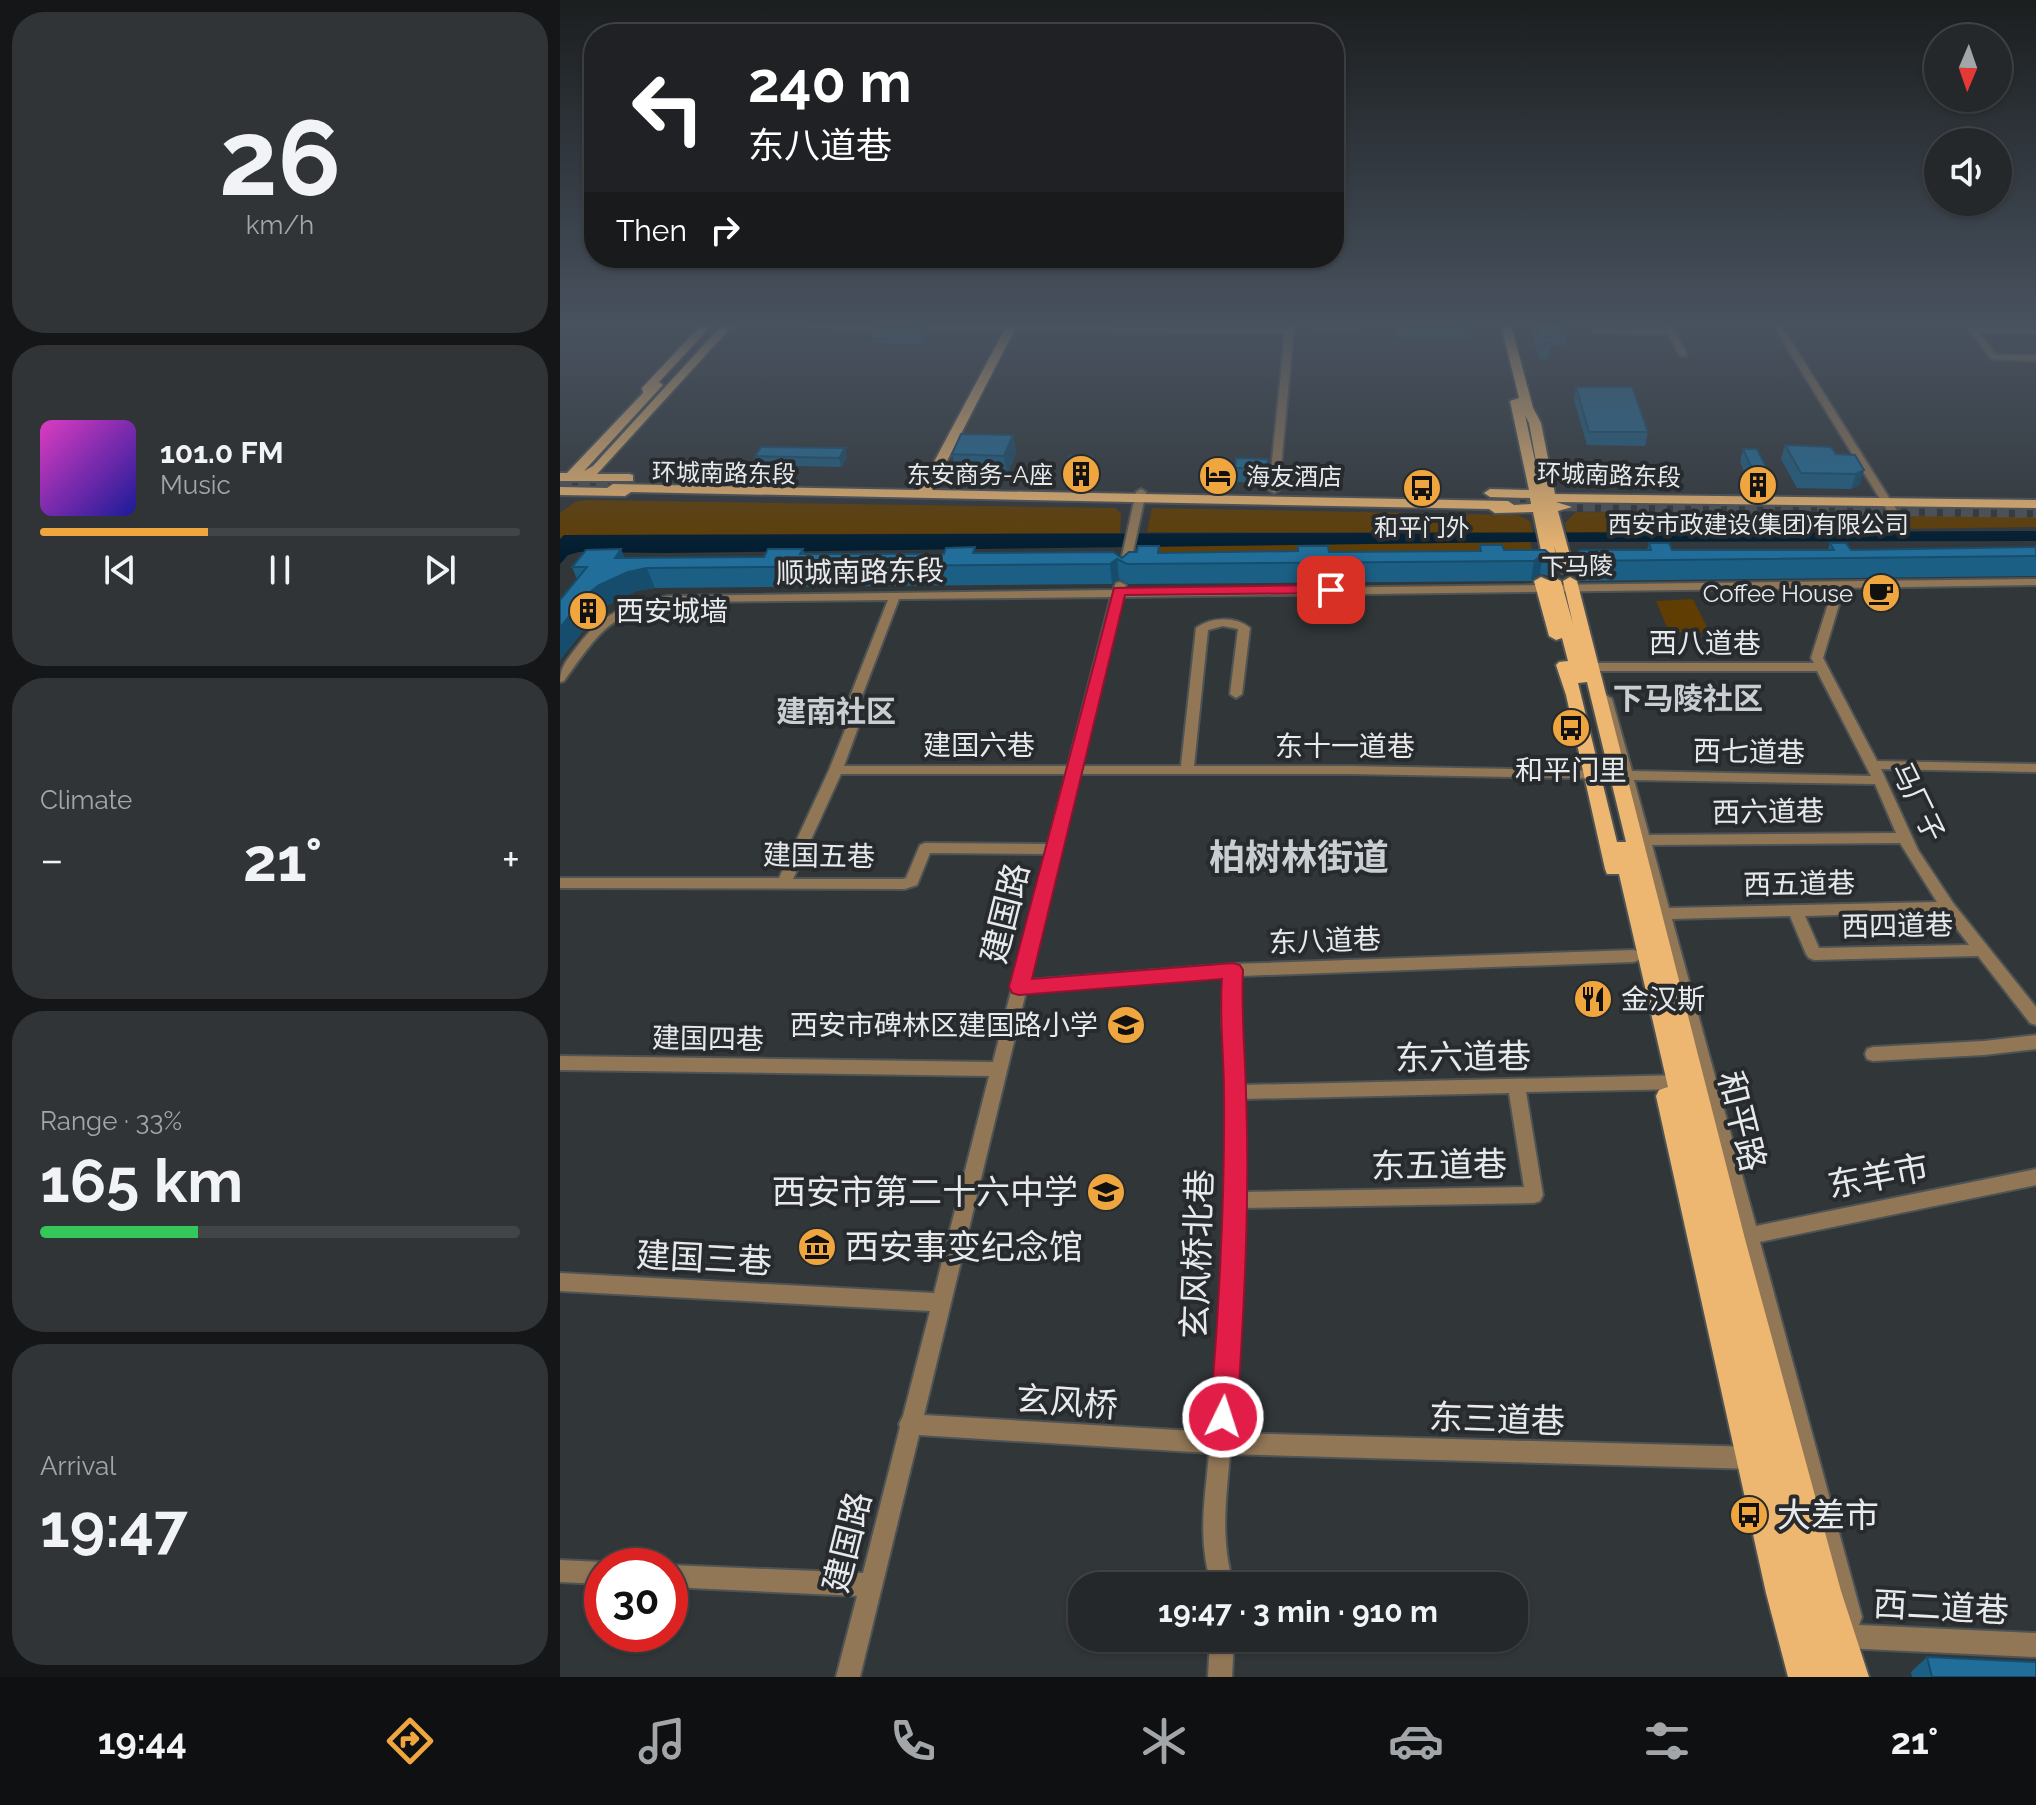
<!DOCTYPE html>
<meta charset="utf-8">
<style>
body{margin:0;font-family:Raleway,"Noto Sans SC",sans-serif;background:#313437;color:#f1f3f6;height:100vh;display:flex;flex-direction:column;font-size:30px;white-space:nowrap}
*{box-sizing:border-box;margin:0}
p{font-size:26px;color:#a3a6a9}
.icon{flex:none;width:44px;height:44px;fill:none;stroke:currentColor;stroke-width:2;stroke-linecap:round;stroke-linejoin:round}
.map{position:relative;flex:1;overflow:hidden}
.side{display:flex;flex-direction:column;gap:12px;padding:12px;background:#141618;width:560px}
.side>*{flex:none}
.hud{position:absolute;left:24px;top:24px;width:760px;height:244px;border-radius:32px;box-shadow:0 2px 6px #0004,0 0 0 2px #424447;background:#202124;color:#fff;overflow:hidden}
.needle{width:52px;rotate:182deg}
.fabs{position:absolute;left:1364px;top:24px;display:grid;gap:16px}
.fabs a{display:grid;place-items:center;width:88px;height:88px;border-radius:50%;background:#25282b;box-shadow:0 2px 6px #0004,0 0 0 2px #424447;font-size:40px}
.speed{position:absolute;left:24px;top:1548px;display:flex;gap:16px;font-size:40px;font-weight:700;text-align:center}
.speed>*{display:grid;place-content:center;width:104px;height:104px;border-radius:50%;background:#25282b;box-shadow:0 2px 6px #0004,0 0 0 2px #424447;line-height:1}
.speed .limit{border:12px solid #d22;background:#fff;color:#111}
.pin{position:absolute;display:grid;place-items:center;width:68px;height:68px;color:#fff;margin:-34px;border-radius:16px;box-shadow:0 4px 12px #0006}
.me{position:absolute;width:88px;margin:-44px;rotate:4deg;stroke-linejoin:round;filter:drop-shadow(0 0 6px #0008)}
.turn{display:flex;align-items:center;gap:28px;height:168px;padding:0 32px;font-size:36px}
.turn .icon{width:104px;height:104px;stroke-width:2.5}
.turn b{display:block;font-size:56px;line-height:68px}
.then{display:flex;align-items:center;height:76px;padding:0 32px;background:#0003;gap:16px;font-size:30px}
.big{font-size:60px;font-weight:700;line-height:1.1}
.side .card{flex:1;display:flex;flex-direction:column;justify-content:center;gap:12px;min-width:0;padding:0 28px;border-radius:32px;background:#313437}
.side .dial{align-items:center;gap:0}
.dial b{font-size:104px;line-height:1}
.song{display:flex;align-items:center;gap:24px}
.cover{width:96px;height:96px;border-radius:12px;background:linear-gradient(135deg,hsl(310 70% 55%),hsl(240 70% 35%))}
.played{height:8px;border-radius:4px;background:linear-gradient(90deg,#f0a63e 35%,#424447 35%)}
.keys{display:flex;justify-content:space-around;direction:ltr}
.heat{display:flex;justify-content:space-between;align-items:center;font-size:44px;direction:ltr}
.charge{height:12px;border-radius:6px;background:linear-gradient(90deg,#34c759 33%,#424447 0)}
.trip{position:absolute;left:508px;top:1572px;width:460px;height:80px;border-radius:32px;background:#25282b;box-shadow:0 2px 6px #0004,0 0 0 2px #424447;font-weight:700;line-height:80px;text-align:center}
.tabs{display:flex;height:128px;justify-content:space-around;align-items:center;background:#0f1011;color:#a3a6a9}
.tabs .icon{width:56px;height:56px}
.tabs .active{color:#f0a63e}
.tabs b{font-size:36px;color:#f1f3f6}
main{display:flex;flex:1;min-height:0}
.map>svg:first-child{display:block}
.green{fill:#603d03}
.water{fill:#001c2f}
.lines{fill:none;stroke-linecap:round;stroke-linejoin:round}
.major-tunnel{stroke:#4c5154;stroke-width:12;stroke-dasharray:12 6;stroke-linecap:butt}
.minor-casing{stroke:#4e5355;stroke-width:4}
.major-casing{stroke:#4e5355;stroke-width:4}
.minor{fill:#927756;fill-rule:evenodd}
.major{fill:#eeb771;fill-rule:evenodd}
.wall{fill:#1c5f85}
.shaded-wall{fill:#174d6c}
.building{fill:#216e9b;stroke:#174d6c;stroke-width:2}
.route{fill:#e11d48;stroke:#92132f;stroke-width:2}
.labels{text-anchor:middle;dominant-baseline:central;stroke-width:8;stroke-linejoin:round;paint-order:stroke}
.far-street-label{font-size:24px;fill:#e7e9eb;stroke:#272b2e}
.far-poi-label{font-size:24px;fill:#e7e9eb;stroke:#272b2e;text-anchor:end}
.street-label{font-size:28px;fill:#e7e9eb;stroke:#272b2e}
.poi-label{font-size:28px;fill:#e7e9eb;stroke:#272b2e;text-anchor:start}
.neighbourhood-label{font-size:30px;font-weight:bold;fill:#c9ced2;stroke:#272b2e}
.near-street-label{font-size:34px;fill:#e7e9eb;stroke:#272b2e}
.near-poi-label{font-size:34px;fill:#e7e9eb;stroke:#272b2e;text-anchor:start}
.district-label{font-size:36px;font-weight:bold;fill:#c9ced2;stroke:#272b2e}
</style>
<main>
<section class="side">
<div class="card dial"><b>26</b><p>km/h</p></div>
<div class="card">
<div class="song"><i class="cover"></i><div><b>101.0 FM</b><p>Music</p></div></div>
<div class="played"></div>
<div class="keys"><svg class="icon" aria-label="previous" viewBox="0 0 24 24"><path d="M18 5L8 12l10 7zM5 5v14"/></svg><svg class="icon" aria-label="pause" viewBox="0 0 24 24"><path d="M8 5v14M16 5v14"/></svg><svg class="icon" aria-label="next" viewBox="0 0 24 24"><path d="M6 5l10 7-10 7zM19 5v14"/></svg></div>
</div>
<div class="card"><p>Climate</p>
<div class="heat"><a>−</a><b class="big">21°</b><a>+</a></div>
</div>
<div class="card"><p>Range · 33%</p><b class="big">165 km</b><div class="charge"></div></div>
<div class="card"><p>Arrival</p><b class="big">19:47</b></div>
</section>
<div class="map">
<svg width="1476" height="1677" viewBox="0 0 1476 1677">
<rect width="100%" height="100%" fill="#313639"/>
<!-- green -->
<g class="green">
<path d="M26 500 555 508 561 513 560 533 4 535 0 539V513L15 502Z"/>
<path d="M592 508 958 515 970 521 973 533 587 532Z"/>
<path d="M1016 512 1476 517V527L1007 534 1005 523Z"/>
<path d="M970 542 979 570 599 572 584 547Z"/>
<path d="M1133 599 1150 633 1109 632 1096 601Z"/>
</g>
<!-- water -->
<path class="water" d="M1476 531V541L970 542 107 553 19 552 8 555 0 564V539L4 535Z"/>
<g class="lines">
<!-- major-tunnel -->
<g class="major-tunnel">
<path d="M0 481 58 482"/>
<path d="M948 499 993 500"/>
<path d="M987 505 1476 512"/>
</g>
<!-- minor casing -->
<g class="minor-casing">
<g id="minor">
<path d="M209 325H328L329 327 325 329 213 327Z"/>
<path d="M347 325 726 329V325H734L719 490 714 493 709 490 725 333 350 329H347Z"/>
<path d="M1104 325H1112L1127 354 1126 356H1120L1108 334 1035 333 1031 331 1035 329H1106Z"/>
<path d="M1213 325H1221L1338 512 1337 514 1328 512Z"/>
<path d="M1410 328 1476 329V333H1419L1436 355H1476V361L1431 359 1409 330Z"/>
<path d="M581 489 586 492 569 570 564 573 559 570 576 492Z"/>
<path d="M1476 579V585L1284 588 1263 658 1317 761 1476 764V772L1321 769 1358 850 1393 903 1476 1007V1025L1470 1023 1418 956 1254 960 1249 958 1246 954 1230 916 1112 919 1196 1226 1476 1169V1185L1200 1242 1302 1617 1299 1625 1476 1633V1657L1283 1648 1275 1644 1271 1636 1279 1617 1182 1245 1175 1243 1173 1237 1178 1230 1097 919 1090 918 1088 914 1095 909 1078 845 1072 843 1070 840 1075 836 1061 779 791 774H519L469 980 673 964 1074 950 1079 952 1082 956 1079 960 1074 962 680 976 678 1016 683 1085 1125 1075 1131 1077 1133 1082 1131 1087 1125 1089 966 1092 983 1195 980 1201 974 1203 682 1208 681 1313 671 1433 1195 1447 1202 1451 1206 1458 1202 1465 1195 1469 670 1454C666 1501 660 1540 674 1586H652C637 1539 645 1501 649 1453L359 1435 300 1677H276L297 1596 110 1587V1566H107L110 1565 303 1573 340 1427 339 1424 343 1416 370 1311 0 1291V1273L374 1293 429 1076 0 1070V1056L433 1062 486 854 370 853 357 885 345 889 0 888V878H219L269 770 287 725V704L328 600 109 602C47 615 40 632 4 681L0 682C0 667 7 660 16 648 43 612 66 604 109 596L553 590 556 583 560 582 566 585 564 590ZM1273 588 1251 658 1254 663H1029L1023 667 1029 671H1257L1311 776 1072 771 1052 699 1046 695 1040 699 1059 771 791 766H634L648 630 663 626 678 629 670 694 676 698 682 694 690 628C675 616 651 617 636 628L621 766H522L563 597ZM551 597 508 766H284L299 725V704L339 599ZM281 774H506L488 844 365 843 360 845 346 878 343 879H233ZM1074 780 1315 784 1336 833 1089 835ZM1340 843 1377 902 1109 908 1092 845ZM1384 912 1409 945 1259 948 1245 916ZM665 977 662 1016 667 1092 661 1313 651 1432 364 1415 466 992ZM949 1093 964 1187 682 1192 683 1099Z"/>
<path d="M1476 1035V1049L1424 1055 1313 1061 1307 1059 1305 1054 1307 1049 1313 1047 1424 1041Z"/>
<path d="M0 1560 42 1562 50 1566H42V1584L0 1582Z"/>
<path d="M650 1638H674L672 1677H648Z"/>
</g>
</g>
<!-- major casing -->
<g class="major-casing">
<g id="major">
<path d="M141 325H152L99 382 103 385 101 387 24 471 33 466 162 325H173L37 474H69L73 475V481H0V473H7L83 393 82 388Z"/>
<path d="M447 325H457L372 490 948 501 954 505 971 504 970 498 930 497 924 493 930 489 969 490 950 401 959 398 941 325H951L973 408 981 423 995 494 1476 500V508L996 502 1012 507 998 511 1014 570 1012 573H1002L994 546 999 570 992 574 985 570 973 512 935 513 929 509 71 492 65 496 0 495V487L47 488 53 484 359 490ZM965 415 969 423 981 488Z"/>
<path d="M981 577 988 580 994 577 1001 581 1013 624 1003 581 1010 577 1017 581 1185 1239 1281 1591 1309 1677H1228L1206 1593 1096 1096 1099 1090 1108 1087 1059 874H1047L1045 869 1006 695 996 665 999 662 1008 661 1002 638 996 640 989 636 974 581ZM1027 682 1066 842H1057L1018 683Z"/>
</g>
</g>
<!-- minor -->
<use href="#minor" class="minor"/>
<!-- major -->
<use href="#major" class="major"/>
</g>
<!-- wall -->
<g class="wall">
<path d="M310 325H366L368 333 361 344 313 343Z"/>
<path d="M752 325H813L798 331H752Z"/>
<path d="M837 325H912L910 340H839Z"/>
<path d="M969 325H1006L1007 330 1005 346H990L988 359H979Z"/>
<path d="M1016 387 1088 432 1085 446 1027 445 1014 400Z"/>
<path d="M453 435 456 453 447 475 396 472 392 454Z"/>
<path d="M1225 445 1276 454 1295 455 1300 484 1291 489 1237 488 1221 459Z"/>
<path d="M285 448 287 458 281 467 198 465 195 456Z"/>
<path d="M1183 449 1211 477 1207 490H1192L1180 462Z"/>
<path d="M533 456 534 470 532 478H508L506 464Z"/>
<path d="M708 459 707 482H675V468Z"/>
<path d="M1089 543 1112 550H1268L1270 543 1291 550 1476 547V576L1020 581 1013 575 1016 556 1087 550Z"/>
<path d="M920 545 944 550 992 556 989 576 980 574 971 581 569 584 559 579 552 584 95 588 76 591 48 605 33 618 0 660V600L17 579 12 567 61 549 64 558 204 557 243 549 244 554 417 553 562 558 599 546V553L919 551Z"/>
<path d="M1367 1657 1476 1677H1352L1351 1672Z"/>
</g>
<!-- shaded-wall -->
<g class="shaded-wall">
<path d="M359 325H366L368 333 361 344 358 327Z"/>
<path d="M799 325H813L798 331Z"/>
<path d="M453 435 456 453 447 475 444 456Z"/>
<path d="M285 448 287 458 281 467 279 458Z"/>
<path d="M533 456 534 470 532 478 530 464Z"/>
<path d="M1304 470 1300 484 1291 489 1296 474Z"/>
<path d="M61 549 69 569 87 568 95 588 76 591 48 605 33 618 0 660V628Z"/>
<path d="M982 555 980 574 971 581 974 561Z"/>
<path d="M557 559 559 579 552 584 550 564Z"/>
</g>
<!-- building -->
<g class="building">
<path d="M310 325H359L358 327 309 326Z"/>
<path d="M976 325H1006L1007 330H986L990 343H981Z"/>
<path d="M1016 387H1072L1088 432H1029Z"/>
<path d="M401 434 453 435 444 456 392 454Z"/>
<path d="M1225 445 1271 447 1276 454 1295 455 1304 470 1296 474 1241 473Z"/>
<path d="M201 447 285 448 279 458 195 456Z"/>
<path d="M1183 449H1197L1211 477H1196Z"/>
<path d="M509 456H533L530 464H506Z"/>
<path d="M676 458 708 459 706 468H675Z"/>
<path d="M1089 543H1109L1112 550H1274L1270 543H1286L1291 550 1476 547V556L1023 561 1016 556 1020 550H1091Z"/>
<path d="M920 545H942L944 550H985L992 556 982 555 974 561 567 564 557 559 550 564 87 568 68 572 39 585 24 597 0 628V600L27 567H12L26 550 61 549 55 558 204 557 208 549H243L240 554H384L386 548 415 547 413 553 553 552 562 558 569 552H577L578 546H599L598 553 738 551V546H768L769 552 921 551Z"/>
<path d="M1367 1657 1476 1662V1677H1372Z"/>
</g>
<!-- sky -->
<linearGradient id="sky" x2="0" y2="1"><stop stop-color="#1b1e1f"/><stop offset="0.58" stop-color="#48525f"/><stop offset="1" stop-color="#48525f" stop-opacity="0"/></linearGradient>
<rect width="1476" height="560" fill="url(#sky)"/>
<!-- route -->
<path class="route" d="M771 585 778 590 776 593 565 595 472 979 673 963 680 965 683 970C681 1012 685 1051 686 1093 690 1201 684 1310 677 1417L673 1427 663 1431 654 1427 650 1417C659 1310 665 1202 664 1094 664 1055 659 1018 662 979L459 995 452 993 449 987 554 588Z"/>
<!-- icons -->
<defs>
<g id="building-disc" transform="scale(2)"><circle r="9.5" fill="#f0a63e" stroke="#272b2e"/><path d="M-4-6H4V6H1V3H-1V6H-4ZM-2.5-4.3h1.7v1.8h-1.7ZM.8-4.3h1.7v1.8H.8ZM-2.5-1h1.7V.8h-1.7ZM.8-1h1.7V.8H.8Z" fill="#111"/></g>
<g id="hotel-disc" transform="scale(2)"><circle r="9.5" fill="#f0a63e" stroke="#272b2e"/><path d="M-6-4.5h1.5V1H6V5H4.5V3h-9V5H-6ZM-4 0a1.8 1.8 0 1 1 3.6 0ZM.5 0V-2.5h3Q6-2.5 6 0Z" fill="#111"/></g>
<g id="bus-disc" transform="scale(2)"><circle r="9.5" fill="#f0a63e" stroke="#272b2e"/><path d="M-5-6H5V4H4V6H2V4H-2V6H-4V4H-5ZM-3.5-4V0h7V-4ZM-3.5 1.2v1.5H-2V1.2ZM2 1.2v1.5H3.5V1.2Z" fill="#111"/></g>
<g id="cafe-disc" transform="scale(2)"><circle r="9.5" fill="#f0a63e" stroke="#272b2e"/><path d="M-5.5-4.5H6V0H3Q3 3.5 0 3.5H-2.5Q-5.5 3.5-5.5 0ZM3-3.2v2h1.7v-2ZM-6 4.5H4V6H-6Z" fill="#111"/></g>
<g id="restaurant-disc" transform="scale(2)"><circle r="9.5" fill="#f0a63e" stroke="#272b2e"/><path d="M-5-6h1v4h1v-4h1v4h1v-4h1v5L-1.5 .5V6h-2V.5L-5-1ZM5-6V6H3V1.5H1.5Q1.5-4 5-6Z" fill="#111"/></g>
<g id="school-disc" transform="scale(2)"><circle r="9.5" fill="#f0a63e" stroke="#272b2e"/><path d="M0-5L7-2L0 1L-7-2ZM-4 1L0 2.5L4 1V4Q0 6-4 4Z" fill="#111"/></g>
<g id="museum-disc" transform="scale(2)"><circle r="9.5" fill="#f0a63e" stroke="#272b2e"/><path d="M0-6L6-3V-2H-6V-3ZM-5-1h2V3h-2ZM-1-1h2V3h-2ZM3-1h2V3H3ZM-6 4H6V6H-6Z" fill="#111"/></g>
</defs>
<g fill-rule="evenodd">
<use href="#building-disc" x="521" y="474"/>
<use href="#hotel-disc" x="658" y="476"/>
<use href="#building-disc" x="1198" y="485"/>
<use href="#bus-disc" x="862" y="488"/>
<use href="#cafe-disc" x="1321" y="593"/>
<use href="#building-disc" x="28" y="611"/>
<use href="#bus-disc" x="1011" y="728"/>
<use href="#restaurant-disc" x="1033" y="999"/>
<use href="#school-disc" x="566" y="1025"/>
<use href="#school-disc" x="546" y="1192"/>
<use href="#museum-disc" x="257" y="1247"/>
<use href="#bus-disc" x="1189" y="1515"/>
</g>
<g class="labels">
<!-- far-street labels -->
<g class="far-street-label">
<text transform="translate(164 473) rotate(1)">环城南路东段</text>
<text transform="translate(1049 475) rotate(2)">环城南路东段</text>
<text transform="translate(1017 566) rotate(-1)">下马陵</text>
</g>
<!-- far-poi labels -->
<g class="far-poi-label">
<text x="493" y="474">东安商务-A座</text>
<text x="686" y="476" text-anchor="start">海友酒店</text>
<text x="1198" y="524" text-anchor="middle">西安市政建设(集团)有限公司</text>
<text x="862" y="527" text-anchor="middle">和平门外</text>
<text x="1293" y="593">Coffee House</text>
</g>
<!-- street labels -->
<g class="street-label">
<text transform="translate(300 572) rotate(-1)">顺城南路东段</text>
<text x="1145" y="643">西八道巷</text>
<text x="419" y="745">建国六巷</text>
<text x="785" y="746">东十一道巷</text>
<text transform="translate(1189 752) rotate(1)">西七道巷</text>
<text transform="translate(1358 802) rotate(64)">马厂子</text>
<text transform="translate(1208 812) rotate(-1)">西六道巷</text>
<text transform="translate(259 856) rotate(1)">建国五巷</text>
<text transform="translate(1239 884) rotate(-1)">西五道巷</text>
<text transform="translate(1337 926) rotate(-1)">西四道巷</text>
<text transform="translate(765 941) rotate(-2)">东八道巷</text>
<text transform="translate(148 1039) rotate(1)">建国四巷</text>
</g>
<!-- poi labels -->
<g class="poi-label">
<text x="56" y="611">西安城墙</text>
<text x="1011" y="770" text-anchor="middle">和平门里</text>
<text x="1061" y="999">金汉斯</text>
<text x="538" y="1025" text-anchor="end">西安市碑林区建国路小学</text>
</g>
<!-- neighbourhood labels -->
<g class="neighbourhood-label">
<text x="1128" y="698">下马陵社区</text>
<text x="276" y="711">建南社区</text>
</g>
<!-- near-street labels -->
<g class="near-street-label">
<text transform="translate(445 913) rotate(-76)">建国路</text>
<text transform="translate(903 1057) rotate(-1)">东六道巷</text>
<text transform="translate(1182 1121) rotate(76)">和平路</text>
<text transform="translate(879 1165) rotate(-1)">东五道巷</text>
<text transform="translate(1318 1176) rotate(-11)">东羊市</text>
<text transform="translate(637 1254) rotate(-88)">玄风桥北巷</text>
<text transform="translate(144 1258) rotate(3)">建国三巷</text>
<text transform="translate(507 1402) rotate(4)">玄风桥</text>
<text transform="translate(937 1419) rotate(2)">东三道巷</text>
<text transform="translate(287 1542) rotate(-76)">建国路</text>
<text transform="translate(1381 1607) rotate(3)">西二道巷</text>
</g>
<!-- near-poi labels -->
<g class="near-poi-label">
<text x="518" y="1192" text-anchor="end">西安市第二十六中学</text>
<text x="285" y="1247">西安事变纪念馆</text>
<text x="1217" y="1515">大差市</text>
</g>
<!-- district labels -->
<g class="district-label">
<text x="739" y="857">柏树林街道</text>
</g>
</g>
</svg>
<div class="fabs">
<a><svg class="needle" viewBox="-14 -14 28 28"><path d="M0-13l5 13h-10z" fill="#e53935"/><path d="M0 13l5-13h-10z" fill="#a3a6a9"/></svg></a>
<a><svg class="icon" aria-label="sound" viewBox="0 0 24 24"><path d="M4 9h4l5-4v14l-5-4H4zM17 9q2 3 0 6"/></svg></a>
</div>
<div class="speed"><div class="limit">30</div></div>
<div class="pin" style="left:771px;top:590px;background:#d93025"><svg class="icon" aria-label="arrive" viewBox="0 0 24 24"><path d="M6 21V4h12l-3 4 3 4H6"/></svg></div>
<svg class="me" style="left:663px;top:1417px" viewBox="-20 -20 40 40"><circle r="17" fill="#e11d48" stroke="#fff" stroke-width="3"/><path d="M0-11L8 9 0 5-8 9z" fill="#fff"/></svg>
<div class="trip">19:47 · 3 min · 910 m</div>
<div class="hud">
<div class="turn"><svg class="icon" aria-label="left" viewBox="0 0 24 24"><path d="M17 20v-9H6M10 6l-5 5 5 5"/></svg><div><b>240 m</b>东八道巷</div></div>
<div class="then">Then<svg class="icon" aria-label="right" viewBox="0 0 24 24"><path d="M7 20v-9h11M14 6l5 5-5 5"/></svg></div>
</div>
</div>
</main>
<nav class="tabs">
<b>19:44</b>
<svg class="icon active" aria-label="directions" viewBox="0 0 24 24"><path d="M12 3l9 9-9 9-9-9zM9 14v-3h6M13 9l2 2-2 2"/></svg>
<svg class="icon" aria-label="music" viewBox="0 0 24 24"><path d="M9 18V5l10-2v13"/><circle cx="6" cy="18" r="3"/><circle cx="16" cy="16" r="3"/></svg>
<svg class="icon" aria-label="phone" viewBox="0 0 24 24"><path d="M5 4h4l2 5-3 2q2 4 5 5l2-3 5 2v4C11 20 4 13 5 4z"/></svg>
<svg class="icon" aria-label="climate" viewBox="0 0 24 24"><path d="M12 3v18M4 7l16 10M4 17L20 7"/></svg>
<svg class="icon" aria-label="car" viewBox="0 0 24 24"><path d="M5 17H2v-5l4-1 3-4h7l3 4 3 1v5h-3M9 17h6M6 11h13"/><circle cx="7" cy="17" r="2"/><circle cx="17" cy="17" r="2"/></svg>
<svg class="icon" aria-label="filters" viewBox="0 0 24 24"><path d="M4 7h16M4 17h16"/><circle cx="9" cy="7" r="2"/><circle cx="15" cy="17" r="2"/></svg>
<b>21°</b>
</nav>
